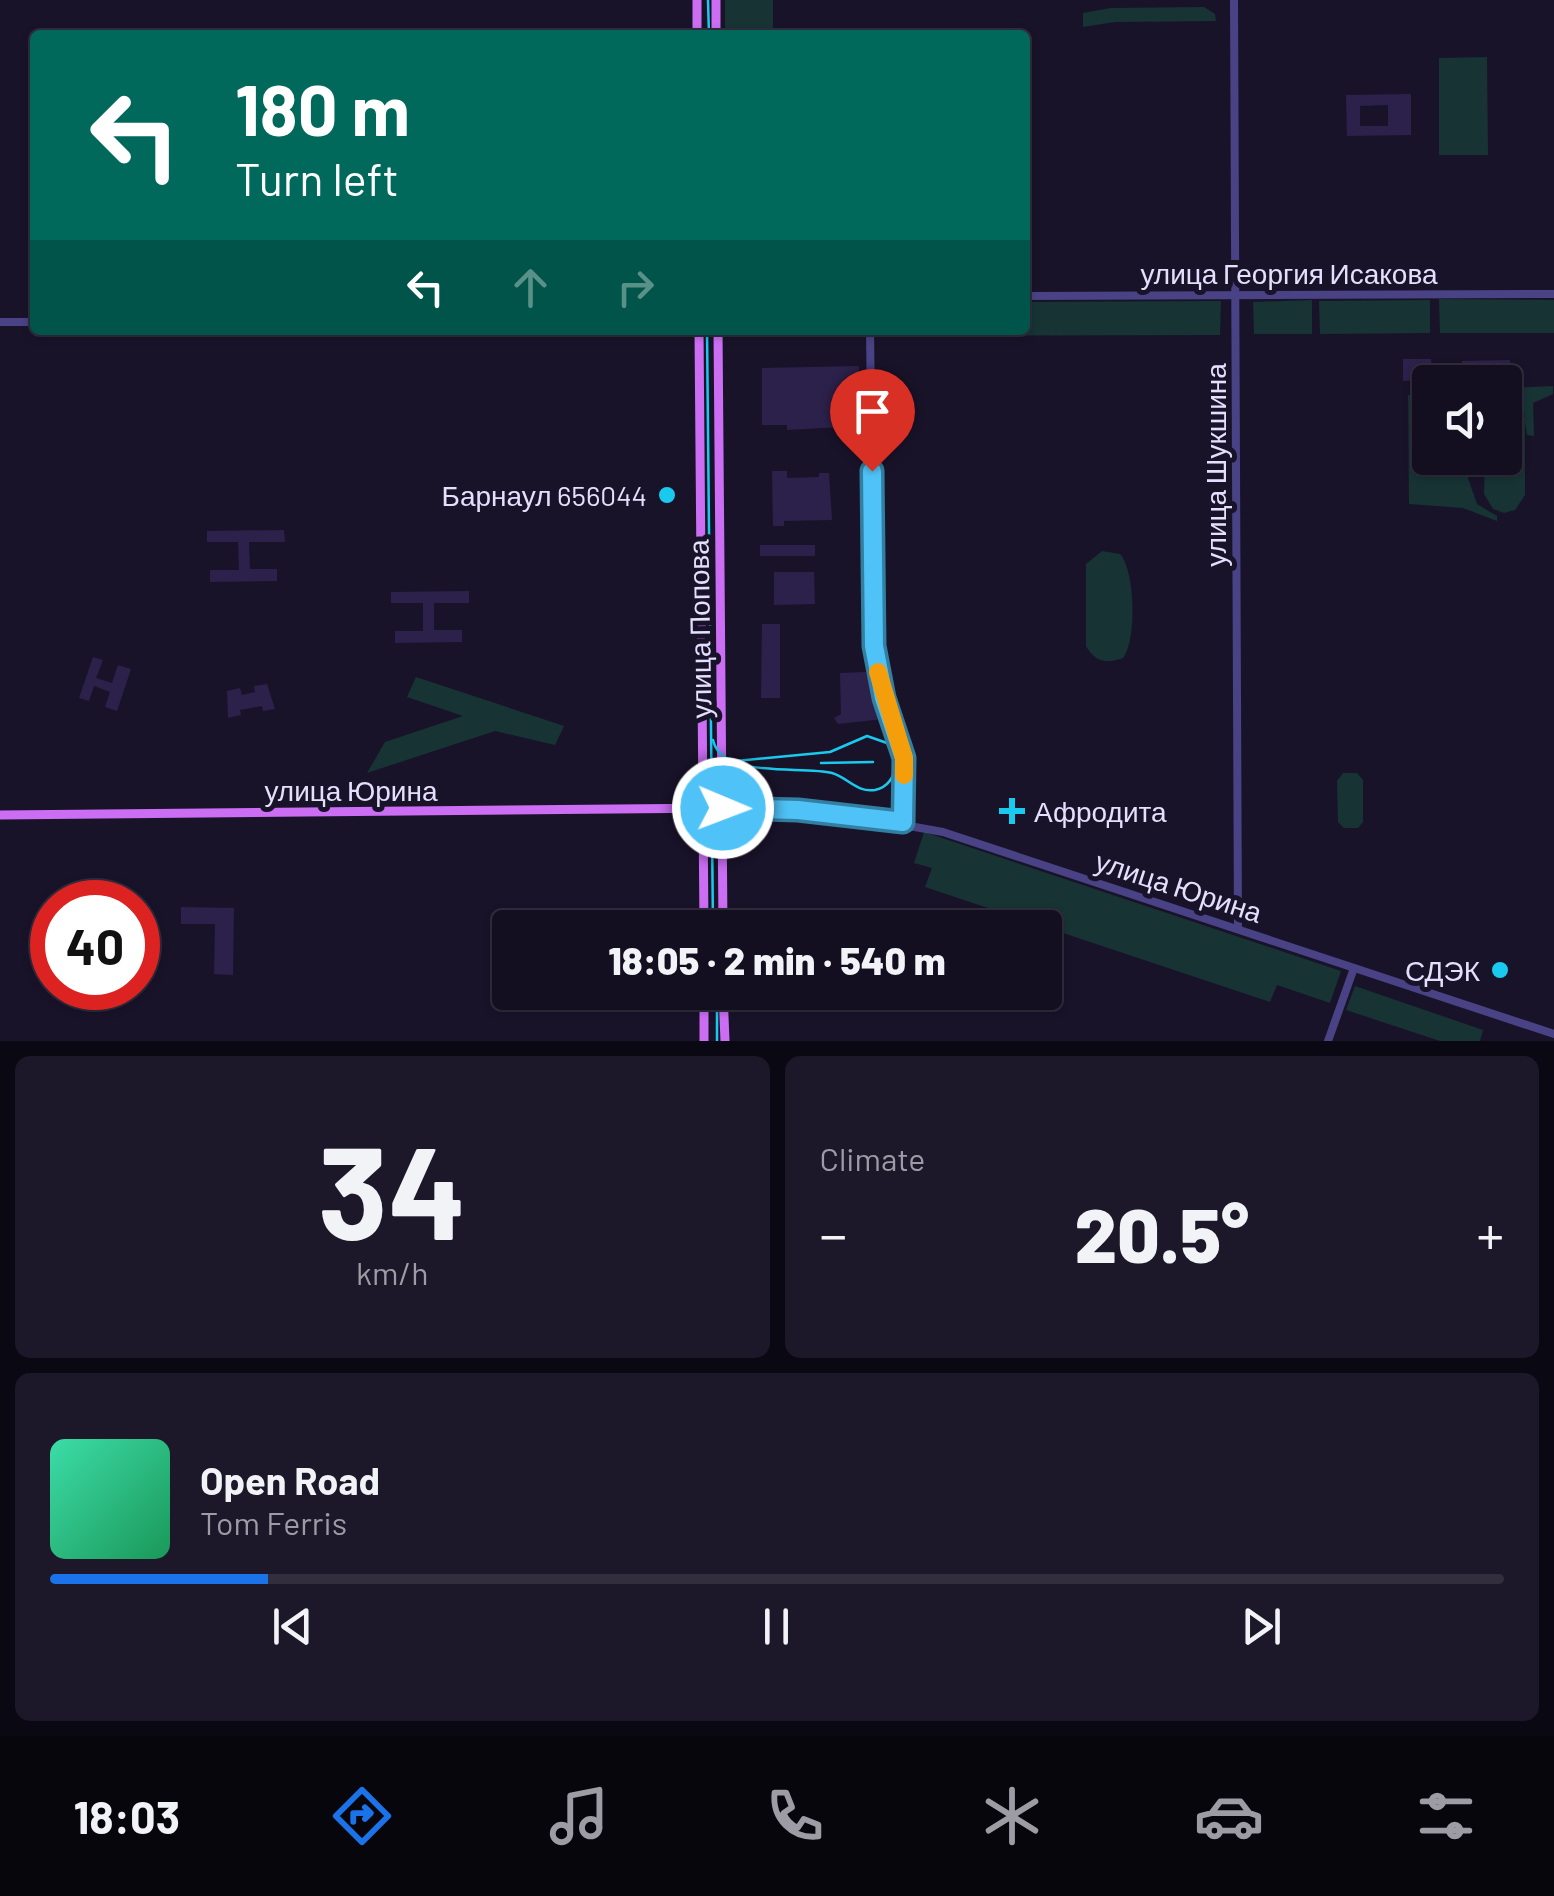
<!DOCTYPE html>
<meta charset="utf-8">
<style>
body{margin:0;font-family:Barlow,sans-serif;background:#1c1729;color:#f1f3f6;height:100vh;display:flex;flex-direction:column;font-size:38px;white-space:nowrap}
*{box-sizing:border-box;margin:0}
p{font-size:32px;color:#9d9ca5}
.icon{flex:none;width:55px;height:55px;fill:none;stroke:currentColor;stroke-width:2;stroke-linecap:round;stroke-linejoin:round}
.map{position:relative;height:1041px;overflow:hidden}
.panel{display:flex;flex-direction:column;gap:15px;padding:15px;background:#0a0812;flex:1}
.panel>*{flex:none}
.banner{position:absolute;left:30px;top:30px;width:1000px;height:305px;border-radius:10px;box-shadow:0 2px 8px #0004,0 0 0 2px #322e3e;background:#00695c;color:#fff;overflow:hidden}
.fabs{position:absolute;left:1412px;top:365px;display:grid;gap:20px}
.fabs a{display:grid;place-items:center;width:110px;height:110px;border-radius:10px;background:#130e20;box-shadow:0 2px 8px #0004,0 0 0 2px #322e3e;font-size:50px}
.speed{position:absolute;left:30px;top:880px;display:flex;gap:20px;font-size:50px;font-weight:700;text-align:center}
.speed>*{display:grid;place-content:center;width:130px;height:130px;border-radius:50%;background:#130e20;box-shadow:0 2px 8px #0004,0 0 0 2px #322e3e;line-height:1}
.speed .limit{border:15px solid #d22;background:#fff;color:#111}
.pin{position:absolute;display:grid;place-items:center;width:85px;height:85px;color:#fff;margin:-102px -42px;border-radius:50% 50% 50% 0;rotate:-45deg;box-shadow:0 0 10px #0007}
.pin .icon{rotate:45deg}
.me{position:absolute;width:110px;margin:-55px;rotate:91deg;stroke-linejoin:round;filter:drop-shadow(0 0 8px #0008)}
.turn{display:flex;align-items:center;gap:35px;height:210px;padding:0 40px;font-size:45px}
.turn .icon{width:130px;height:130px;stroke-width:2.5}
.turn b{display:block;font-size:70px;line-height:85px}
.lanes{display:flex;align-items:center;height:95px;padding:0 40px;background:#0003;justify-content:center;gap:50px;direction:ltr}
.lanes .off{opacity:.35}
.big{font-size:75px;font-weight:800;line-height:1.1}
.panel .widget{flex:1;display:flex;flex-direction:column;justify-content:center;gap:15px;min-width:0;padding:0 35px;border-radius:15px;background:#1c1729}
.panel .dial{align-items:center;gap:0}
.dial b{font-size:130px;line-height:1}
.song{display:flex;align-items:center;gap:30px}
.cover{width:120px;height:120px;border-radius:15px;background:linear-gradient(135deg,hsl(160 70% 55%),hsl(150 70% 35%))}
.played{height:10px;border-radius:5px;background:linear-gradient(90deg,#1a73e8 15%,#322e3e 15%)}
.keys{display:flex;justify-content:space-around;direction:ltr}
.heat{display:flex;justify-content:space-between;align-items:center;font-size:55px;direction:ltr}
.panel .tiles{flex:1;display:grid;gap:15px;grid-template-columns:1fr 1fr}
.widget:last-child{grid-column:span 2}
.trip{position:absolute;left:492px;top:910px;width:570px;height:100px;border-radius:10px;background:#130e20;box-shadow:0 2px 8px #0004,0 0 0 2px #322e3e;font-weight:800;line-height:100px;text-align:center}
.menu{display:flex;height:160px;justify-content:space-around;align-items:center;background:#08060d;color:#9d9ca5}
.menu .icon{width:70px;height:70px}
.menu .current{color:#1a73e8}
.menu b{font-size:45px;color:#f1f3f6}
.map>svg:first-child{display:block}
.green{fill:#173334}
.building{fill:#2c214a;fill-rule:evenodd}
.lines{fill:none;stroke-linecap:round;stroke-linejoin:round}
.minor{stroke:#494285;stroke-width:8}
.major{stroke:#cb6ef4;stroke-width:9}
.tram{stroke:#1acaee;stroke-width:2.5}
.route-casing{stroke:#337fa1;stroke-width:25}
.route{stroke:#4fc3f7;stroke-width:18}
.slow{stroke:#f59e0b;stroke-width:18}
.poi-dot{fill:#1acaee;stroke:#19132a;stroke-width:4}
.labels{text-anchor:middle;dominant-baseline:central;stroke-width:10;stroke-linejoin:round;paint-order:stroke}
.street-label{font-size:28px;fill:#e4dffd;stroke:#19132a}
.poi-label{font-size:28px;fill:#e4dffd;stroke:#19132a;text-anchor:end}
</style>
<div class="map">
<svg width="1554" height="1041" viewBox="0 0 1554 1041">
<rect width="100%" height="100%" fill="#19132a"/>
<!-- green -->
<g class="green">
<rect x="725" y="0" width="48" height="35"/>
<path d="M1204 7 1215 14 1216 21 1115 22 1083 27V13L1111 8Z"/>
<path d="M1487 57 1488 155H1439V58Z"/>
<path d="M1439 299 1554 300V333H1440Z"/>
<path d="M1312 300V334H1254L1253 302Z"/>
<path d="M1430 300V333L1320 334 1319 301Z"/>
<path d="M1221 301 1220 335 879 336V330H1025V302Z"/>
<path d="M1553 386V394L1533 403 1534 436 1527 435 1525 423V495L1515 510 1504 513 1493 509 1484 494 1485 458H1505V406L1525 417 1521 403 1505 402V388Z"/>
<path d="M1408 395 1430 396V445L1425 456 1431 473 1445 467 1449 458H1472L1468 478 1477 504 1497 516V521L1463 508 1409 504Z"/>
<path d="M1102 551 1120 554C1135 570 1137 640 1123 658 1106 664 1095 662 1086 646V564Z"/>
<path d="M416 677 564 726 555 745 495 731 367 773 385 742 463 716 407 697Z"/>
<path d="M1343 773H1357L1363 780V822L1358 828H1344L1338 822 1337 781Z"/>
<path d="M924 832 1341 971 1330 1003 1277 985 1270 1002 925 887 932 868 914 863Z"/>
<path d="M1355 986 1483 1030 1480 1041H1440L1346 1010Z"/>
</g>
<!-- building -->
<g class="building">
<path d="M1411 94V135L1347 136 1346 95ZM1388 105V126H1360V106Z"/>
<path d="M1403 359H1431L1432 380 1403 381Z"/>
<path d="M1510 360 1511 372H1462V361Z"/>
<path d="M859 366 858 426 787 430V425H762V368Z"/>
<path d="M772 471H787V478L819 477V473H829L832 520 784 521V526H773Z"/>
<path d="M284 530 285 542H249L250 569H277V581L210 582V570H239L238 542H207V531Z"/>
<rect x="760" y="545" width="55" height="11"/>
<path d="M774 572H814L815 604 774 605Z"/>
<path d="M469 591V603H434V630H462V642L395 643V631H423V603H391V592Z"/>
<path d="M762 624H780V698H761Z"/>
<path d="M93 657 103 660 96 678 112 683 118 665 131 669 117 711 105 707 110 692 94 686 89 701 79 698Z"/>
<path d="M866 672 883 719 838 724 834 718 841 714 840 673Z"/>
<path d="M267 684 275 709 263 711 262 706 240 710 241 715 228 718 227 691 240 688 242 695 255 692 254 686Z"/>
<path d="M181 907 234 908 233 975 214 974 215 924H181Z"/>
</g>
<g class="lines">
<!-- minor -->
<g class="minor">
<path d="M1234 0 1238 929"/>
<path d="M1025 296 1554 294"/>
<path d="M0 322H35"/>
<path d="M870 330 874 646 884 698 903 758V822"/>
<path d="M723 808 836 813 943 832 1554 1034"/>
<path d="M1328 1041 1354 968"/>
</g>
<!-- major -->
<g class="major">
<path d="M697 0V35"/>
<path d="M716 0V35"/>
<path d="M699 330 704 928"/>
<path d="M718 330 723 928"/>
<path d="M0 815 723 808"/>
<path d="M704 992V1041"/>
<path d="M723 992 725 1041"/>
</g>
<!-- tram -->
<g class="tram">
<path d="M708 0 709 35"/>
<path d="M707 330 713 928"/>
<path d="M821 763 873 762"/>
<path d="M712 786C714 773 723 766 736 761L830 752 867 736 887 743 896 761C895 775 889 787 875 790 857 793 847 777 832 773 802 765 722 780 713 740"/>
<path d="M717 992V1041"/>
</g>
</g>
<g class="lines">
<!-- route casing -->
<g class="route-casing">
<path id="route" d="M723 808 798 810 903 822 904 758 884 698 874 646 872 471"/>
</g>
<!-- route -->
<use href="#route" class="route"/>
<!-- slow -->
<path class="slow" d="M878 672 904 758V775"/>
</g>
<!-- markers -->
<g class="poi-dot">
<circle cx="667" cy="495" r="10"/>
<path d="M1007 796h10v10h10v10h-10v10h-10v-10h-10v-10h10z"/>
<circle cx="1500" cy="970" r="10"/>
</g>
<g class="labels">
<!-- street labels -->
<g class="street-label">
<text x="1289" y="273">улица Георгия Исакова</text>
<text transform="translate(1215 465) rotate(-90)">улица Шукшина</text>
<text transform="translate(699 629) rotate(-91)">улица Попова</text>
<text x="351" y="790">улица Юрина</text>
<text transform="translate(1179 886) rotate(18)">улица Юрина</text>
</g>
<!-- poi labels -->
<g class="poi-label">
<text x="647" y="495">Барнаул 656044</text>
<text x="1034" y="811" text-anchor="start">Афродита</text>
<text x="1480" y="970">СДЭК</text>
</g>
</g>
</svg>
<div class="fabs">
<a><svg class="icon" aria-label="sound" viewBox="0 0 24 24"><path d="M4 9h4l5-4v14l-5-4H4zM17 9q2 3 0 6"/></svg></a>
</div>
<div class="speed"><div class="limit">40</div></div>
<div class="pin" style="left:872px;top:471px;background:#d93025"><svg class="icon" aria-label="arrive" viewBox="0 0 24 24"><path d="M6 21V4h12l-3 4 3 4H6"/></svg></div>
<svg class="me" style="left:723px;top:808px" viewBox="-20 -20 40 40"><circle r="17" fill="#4fc3f7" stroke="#fff" stroke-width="3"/><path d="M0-11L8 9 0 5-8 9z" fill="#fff"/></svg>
<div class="trip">18:05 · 2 min · 540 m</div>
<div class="banner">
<div class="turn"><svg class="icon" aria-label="left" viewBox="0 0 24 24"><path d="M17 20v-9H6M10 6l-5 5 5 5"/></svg><div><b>180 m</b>Turn left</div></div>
<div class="lanes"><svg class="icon" aria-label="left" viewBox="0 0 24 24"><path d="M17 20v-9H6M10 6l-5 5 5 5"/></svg><svg class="icon off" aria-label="ahead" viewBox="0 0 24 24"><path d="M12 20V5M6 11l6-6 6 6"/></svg><svg class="icon off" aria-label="right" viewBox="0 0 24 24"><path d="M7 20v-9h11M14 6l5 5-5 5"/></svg></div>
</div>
</div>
<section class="panel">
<div class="tiles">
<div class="widget dial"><b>34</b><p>km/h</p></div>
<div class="widget"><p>Climate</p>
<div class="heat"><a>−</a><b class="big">20.5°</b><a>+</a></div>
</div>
<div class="widget">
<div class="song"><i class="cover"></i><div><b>Open Road</b><p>Tom Ferris</p></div></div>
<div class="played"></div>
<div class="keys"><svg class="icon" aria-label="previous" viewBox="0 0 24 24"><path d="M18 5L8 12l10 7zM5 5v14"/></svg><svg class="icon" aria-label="pause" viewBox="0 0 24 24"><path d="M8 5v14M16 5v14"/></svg><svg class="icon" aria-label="next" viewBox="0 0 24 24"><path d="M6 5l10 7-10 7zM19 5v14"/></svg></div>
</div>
</div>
</section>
<nav class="menu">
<b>18:03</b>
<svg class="icon current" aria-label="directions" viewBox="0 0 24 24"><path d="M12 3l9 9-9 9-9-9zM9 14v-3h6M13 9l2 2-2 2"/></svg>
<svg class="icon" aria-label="music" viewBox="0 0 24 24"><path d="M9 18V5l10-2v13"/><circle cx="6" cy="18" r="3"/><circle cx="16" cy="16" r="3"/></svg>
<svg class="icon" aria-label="phone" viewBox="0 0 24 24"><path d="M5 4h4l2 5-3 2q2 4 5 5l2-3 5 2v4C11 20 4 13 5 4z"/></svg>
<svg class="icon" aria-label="climate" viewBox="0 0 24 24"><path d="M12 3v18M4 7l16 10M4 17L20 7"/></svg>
<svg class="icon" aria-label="car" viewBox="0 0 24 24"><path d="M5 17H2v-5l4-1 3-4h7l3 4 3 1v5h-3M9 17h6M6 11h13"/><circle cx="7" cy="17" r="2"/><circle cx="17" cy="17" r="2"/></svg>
<svg class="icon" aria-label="filters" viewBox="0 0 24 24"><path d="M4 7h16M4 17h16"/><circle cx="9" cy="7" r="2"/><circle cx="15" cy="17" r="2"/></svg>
</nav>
